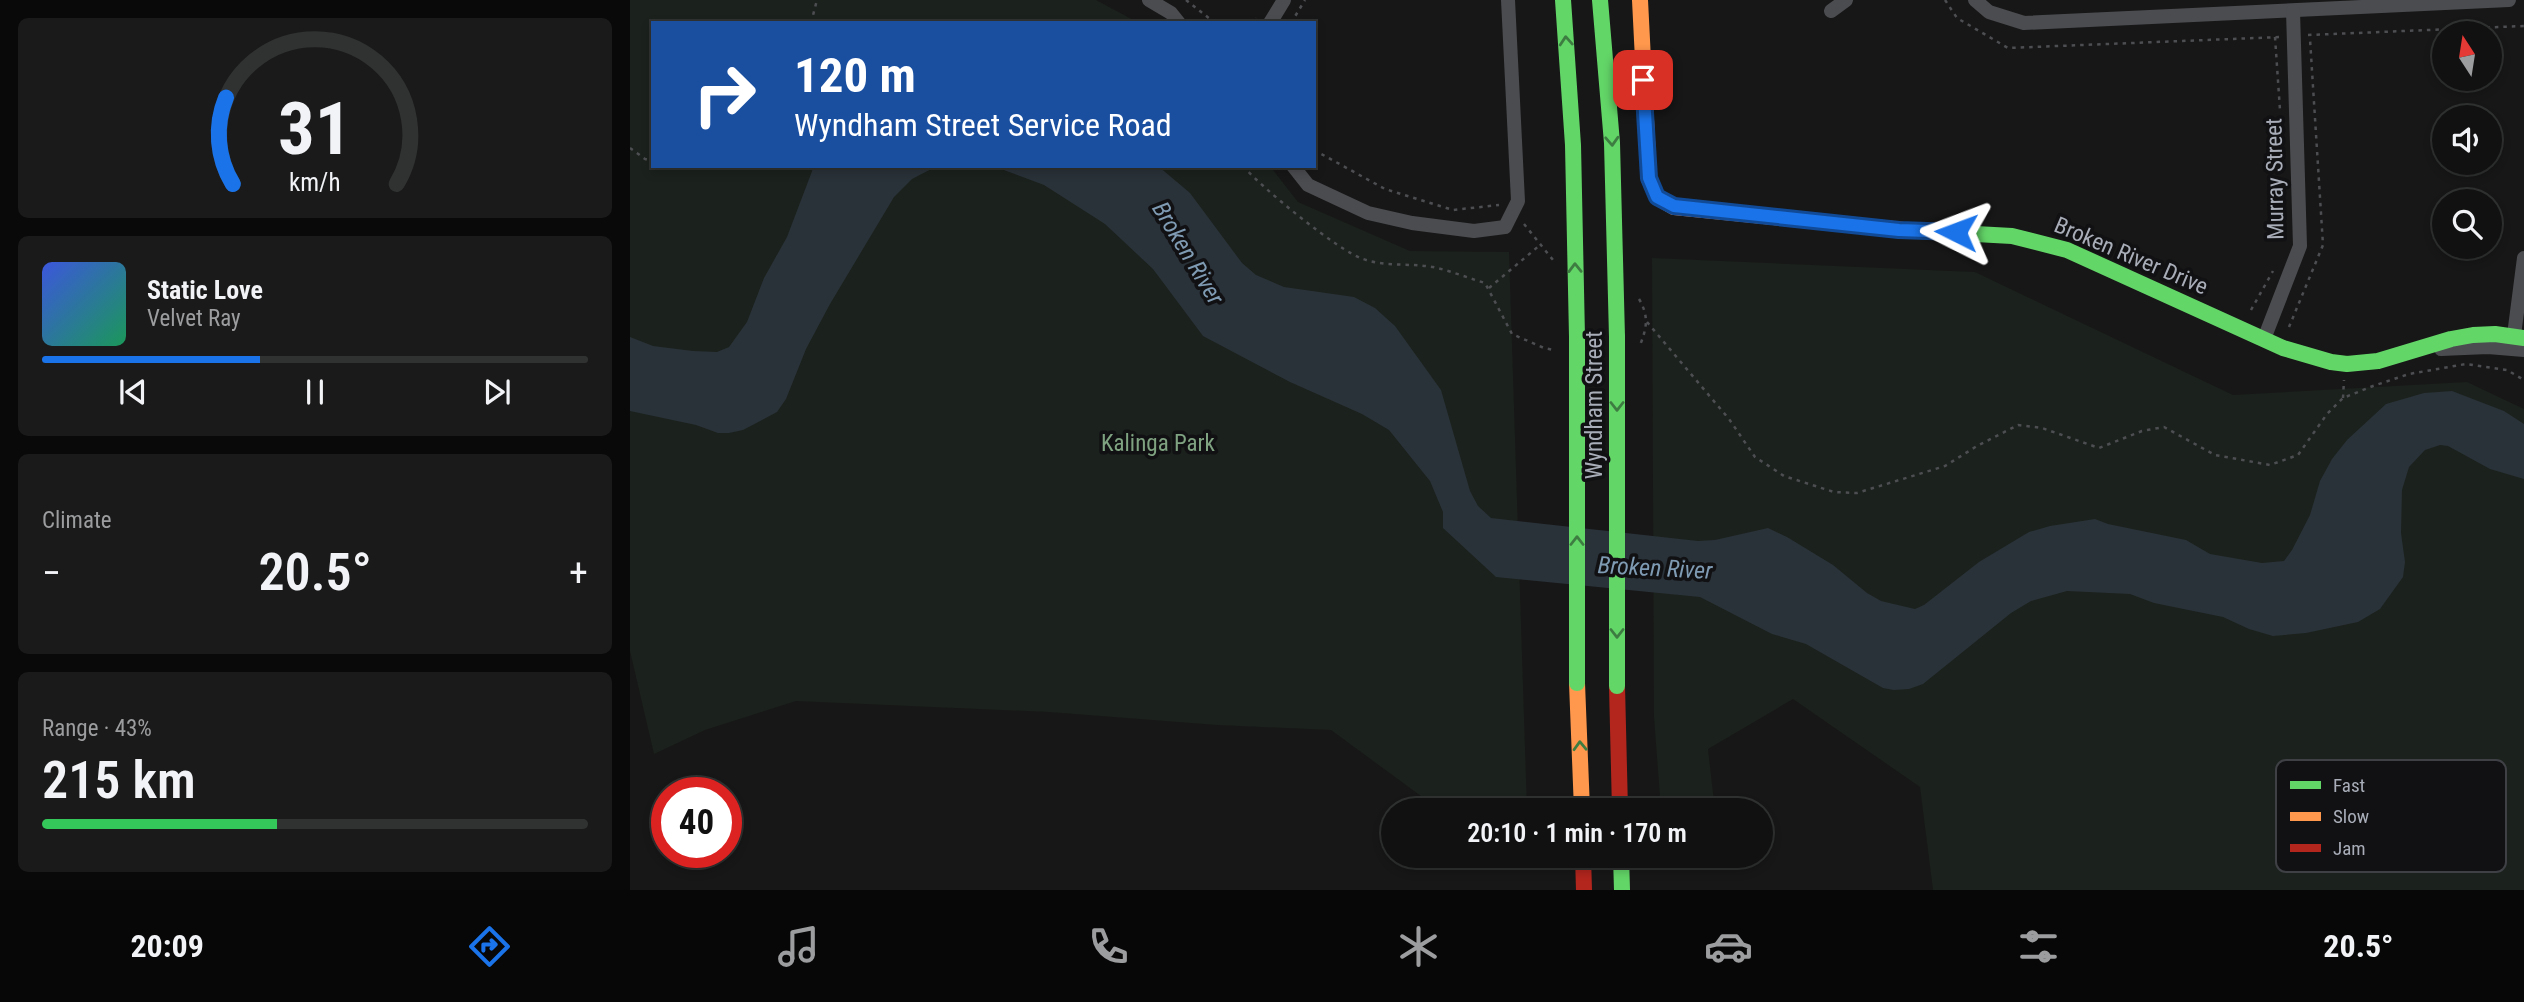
<!DOCTYPE html>
<meta charset="utf-8">
<style>
body{margin:0;font-family:"Roboto Condensed",sans-serif;background:#1a1a1a;color:#f1f3f6;height:100vh;display:flex;flex-direction:column;font-size:26px;white-space:nowrap}
*{box-sizing:border-box;margin:0}
p{font-size:23px;color:#9c9d9f}
.icon{flex:none;width:38px;height:38px;fill:none;stroke:currentColor;stroke-width:2;stroke-linecap:round;stroke-linejoin:round}
.map{position:relative;flex:1;overflow:hidden}
.side{display:flex;flex-direction:column;gap:18px;padding:18px;background:#090909;width:630px}
.side>*{flex:none}
.hud{position:absolute;left:21px;top:21px;width:665px;height:147px;border-radius:0px;box-shadow:0 4px 10px #0003,0 0 0 2px #303131;background:#1a4fa0;color:#fff;overflow:hidden}
.needle{width:46px;rotate:348deg}
.tools{position:absolute;left:1802px;top:21px;display:grid;gap:14px}
.tools a{display:grid;place-items:center;width:70px;height:70px;border-radius:50%;background:#111;box-shadow:0 4px 10px #0003,0 0 0 2px #303131;font-size:35px}
.speed{position:absolute;left:21px;top:777px;display:flex;gap:14px;font-size:35px;font-weight:700;text-align:center}
.speed>*{display:grid;place-content:center;width:91px;height:91px;border-radius:50%;background:#111;box-shadow:0 4px 10px #0003,0 0 0 2px #303131;line-height:1}
.speed .limit{border:10px solid #d22;background:#fff;color:#111}
.pin{position:absolute;display:grid;place-items:center;width:60px;height:60px;color:#fff;margin:-30px;border-radius:14px;box-shadow:0 4px 10px #0006}
.me{position:absolute;width:77px;margin:-38px;rotate:273deg;stroke-linejoin:round;filter:drop-shadow(0 0 5px #0008)}
.turn{display:flex;align-items:center;gap:24px;height:147px;padding:0 28px;font-size:32px}
.turn .icon{width:91px;height:91px;stroke-width:2.5}
.turn b{display:block;font-size:49px;line-height:60px}
.big{font-size:52px;font-weight:600;line-height:1.1}
.side .card{flex:1;display:flex;flex-direction:column;justify-content:center;gap:10px;min-width:0;padding:0 24px;border-radius:10px;background:#1a1a1a}
.side .dial{align-items:center;gap:0}
.dial svg{height:182px;overflow:visible;fill:none;stroke:#303131;stroke-width:7;stroke-linecap:round;text-anchor:middle}
.dial text{fill:#f1f3f6;stroke:none}
.song{display:flex;align-items:center;gap:21px}
.cover{width:84px;height:84px;border-radius:10px;background:linear-gradient(135deg,hsl(230 70% 55%),hsl(150 70% 35%))}
.played{height:7px;border-radius:4px;background:linear-gradient(90deg,#1a73e8 40%,#303131 40%)}
.keys{display:flex;justify-content:space-around;direction:ltr}
.heat{display:flex;justify-content:space-between;align-items:center;font-size:38px;direction:ltr}
.charge{height:10px;border-radius:5px;background:linear-gradient(90deg,#34c759 43%,#303131 0)}
.trip{position:absolute;left:751px;top:798px;width:392px;height:70px;border-radius:35px;background:#111;box-shadow:0 4px 10px #0003,0 0 0 2px #303131;font-weight:600;line-height:70px;text-align:center}
.tabs{display:flex;height:112px;justify-content:space-around;align-items:center;background:#070707;color:#9c9d9f}
.tabs .icon{width:49px;height:49px}
.tabs .current{color:#1a73e8}
.tabs b{font-size:32px;color:#f1f3f6}
main{display:flex;flex:1;min-height:0}
.map>svg:first-child{display:block}
.green{fill:#1b211c}
.water{fill:#2a3239}
.lines{fill:none;stroke-linecap:round;stroke-linejoin:round}
.path{stroke:#4d4e52;stroke-width:2.5;stroke-dasharray:3.5 5;stroke-linecap:butt}
.street{stroke:#4b4c50;stroke-width:14}
.fast{stroke:#63d668;stroke-width:16}
.slow{stroke:#ff974d;stroke-width:16}
.jam{stroke:#b3261e;stroke-width:16}
.fast-bridge{stroke:#63d668;stroke-width:16}
.oneway{stroke:#3e7d42}
.route-casing{stroke:#114b97;stroke-width:18}
.route{stroke:#1a73e8;stroke-width:12}
.labels{text-anchor:middle;dominant-baseline:central;stroke-width:7;stroke-linejoin:round;paint-order:stroke}
.street-label{font-size:23px;fill:#a8adb8;stroke:#111113}
.park-label{font-size:23px;fill:#7fa381;stroke:#111113}
.water-label{font-size:24px;font-style:italic;fill:#7f9bb3;stroke:#111113}
.key{fill:#111113;stroke:#3e4045;stroke-width:2}
.key-label{font-size:19px;fill:#a8adb8}
</style>
<main>
<section class="side">
<div class="card dial"><svg viewBox="0 0 100 80">
<path d="M14 69A42 42 0 1 1 86 69"/>
<path d="M14 69A42 42 0 0 1 11 31" stroke="#1a73e8"/>
<text x="50" y="56" font-size="32" font-weight="700">31</text>
<text x="50" y="72" font-size="11">km/h</text>
</svg></div>
<div class="card">
<div class="song"><i class="cover"></i><div><b>Static Love</b><p>Velvet Ray</p></div></div>
<div class="played"></div>
<div class="keys"><svg class="icon" aria-label="previous" viewBox="0 0 24 24"><path d="M18 5L8 12l10 7zM5 5v14"/></svg><svg class="icon" aria-label="pause" viewBox="0 0 24 24"><path d="M8 5v14M16 5v14"/></svg><svg class="icon" aria-label="next" viewBox="0 0 24 24"><path d="M6 5l10 7-10 7zM19 5v14"/></svg></div>
</div>
<div class="card"><p>Climate</p>
<div class="heat"><a>−</a><b class="big">20.5°</b><a>+</a></div>
</div>
<div class="card"><p>Range · 43%</p><b class="big">215 km</b><div class="charge"></div></div>
</section>
<div class="map">
<svg width="1894" height="890" viewBox="0 0 1894 890">
<rect width="100%" height="100%" fill="#171717"/>
<!-- green -->
<g class="green">
<path d="M0 0H466L509 23H23V166H640L668 202 780 251 879 252 897 810H810L701 730 587 725 419 712 166 701 75 730 24 754 0 651Z"/>
<path d="M1022 258 1345 272 1603 395 1837 382 1894 409V890H1303L1290 787 1163 699 1078 749 1085 810H1031L1024 717Z"/>
</g>
<!-- water -->
<g class="water">
<path d="M184 166H307L282 179 264 197 200 304 176 349 156 399 147 412 113 430 99 433H88L66 425 0 411V337L23 346 63 351 87 352 99 347 117 322 134 278 157 237Z"/>
<path d="M363 166H528L560 193 612 263 626 275 654 287 724 297 745 308 765 326 811 390 840 491 848 506 861 518 1068 541 1085 540 1138 528 1157 537 1203 565 1237 593 1251 601 1285 609 1294 605 1349 562 1399 532 1420 526 1465 519 1478 524 1556 540 1580 554 1632 563 1654 561 1662 550 1680 515 1690 481 1702 459 1717 440 1756 404 1794 393 1822 391 1874 411 1894 424V479L1860 469 1818 446 1810 445 1795 450 1779 467 1772 490 1771 533 1775 562 1773 577 1750 609 1728 622 1676 633 1643 636 1619 629 1593 617 1524 603 1500 594 1437 591 1401 601 1381 613 1293 684 1279 689 1264 690 1253 688 1176 644 1142 634 1070 597 866 577 813 528V512L800 481 759 430 732 414 660 382 573 336 523 269 475 224 414 185Z"/>
</g>
<g class="lines">
<!-- path -->
<g class="path">
<path d="M556 0 585 23"/>
<path d="M1315 0 1327 18 1378 48 1651 37"/>
<path d="M181 23 187 0"/>
<path d="M619 23 626 18"/>
<path d="M661 23 675 0"/>
<path d="M1678 35 1894 26"/>
<path d="M1645 37 1650 110"/>
<path d="M0 148 15 159 23 161"/>
<path d="M684 150 755 189 823 210 869 205"/>
<path d="M613 166C632 188 707 250 733 259 756 267 780 263 803 267 821 271 838 278 855 283L882 334 914 348 924 350"/>
<path d="M894 224 923 260"/>
<path d="M859 288 910 245"/>
<path d="M1009 299C1019 316 1017 328 1010 345"/>
<path d="M1621 310 1643 271"/>
<path d="M1017 322 1099 419 1125 457 1154 476 1204 492 1227 493 1315 466 1347 446 1388 425 1412 428 1469 448 1512 431 1534 427 1585 455 1640 465 1668 455 1697 414 1713 398 1743 386 1779 374 1836 364 1877 370 1894 380"/>
<path d="M1659 327 1693 245 1680 39"/>
<path d="M1713 398 1714 380"/>
</g>
<!-- street -->
<g class="street">
<path d="M519 0 541 13 549 23"/>
<path d="M1345 0 1359 12 1394 23 1879 0"/>
<path d="M1201 11 1216 0"/>
<path d="M640 23 654 0"/>
<path d="M663 166 678 185 738 213 782 223 844 231 875 227 888 201 878 0"/>
<path d="M1634 339 1670 246 1663 11"/>
<path d="M1883 343 1894 258"/>
<path d="M1811 349 1858 347 1894 350"/>
</g>
<!-- fast -->
<g class="fast">
<path d="M933 0 943 145 947 337"/>
<path d="M970 0 982 143 987 337"/>
<path d="M1273 230 1382 236 1437 250 1653 348 1701 362 1717 364 1748 361 1821 339 1843 335 1865 334 1894 338"/>
<path d="M991 856 992 890"/>
</g>
<!-- slow -->
<g class="slow">
<path d="M1010 0 1019 179 1027 197 1044 207 1273 230"/>
<path d="M947 683 952 810"/>
</g>
<!-- jam -->
<g class="jam">
<path d="M987 686 990 810"/>
<path d="M953 856 954 890"/>
</g>
<!-- fast-bridge -->
<g class="fast-bridge">
<path d="M947 337V683"/>
<path d="M987 337V686"/>
</g>
</g>
<!-- one-way arrows -->
<defs><path id="oneway-chevron" d="M-2-3.5L2.5 0L-2 3.5" fill="none" stroke-width="1.6" stroke-linecap="round" stroke-linejoin="round" transform="scale(1.75)"/></defs>
<g class="oneway">
<use href="#oneway-chevron" transform="translate(936 41) rotate(-94)"/>
<use href="#oneway-chevron" transform="translate(982 141) rotate(87)"/>
<use href="#oneway-chevron" transform="translate(945 268) rotate(-91)"/>
<use href="#oneway-chevron" transform="translate(987 406) rotate(90)"/>
<use href="#oneway-chevron" transform="translate(947 541) rotate(-90)"/>
<use href="#oneway-chevron" transform="translate(987 633) rotate(90)"/>
<use href="#oneway-chevron" transform="translate(950 746) rotate(-92)"/>
</g>
<g class="lines">
<!-- route casing -->
<g class="route-casing">
<path id="route" d="M1013 80 1019 178 1027 197 1044 206 1269 230 1326 232"/>
</g>
<!-- route -->
<use href="#route" class="route"/>
</g>
<g class="labels">
<!-- street labels -->
<g class="street-label">
<text transform="translate(1645 179) rotate(-91)">Murray Street</text>
<text transform="translate(1501 256) rotate(23)">Broken River Drive</text>
<text transform="translate(964 405) rotate(-90)">Wyndham Street</text>
</g>
<!-- park labels -->
<g class="park-label">
<text x="528" y="443">Kalinga Park</text>
</g>
<!-- water labels -->
<g class="water-label">
<text transform="translate(558 253) rotate(59)">Broken River</text>
<text transform="translate(1025 568) rotate(3)">Broken River</text>
</g>
</g>
<!-- legend -->
<rect x="1646" y="760" width="230" height="112" rx="10" class="key"/>
<rect x="1660" y="781" width="31" height="8" fill="#63d668"/>
<rect x="1660" y="812" width="31" height="9" fill="#ff974d"/>
<rect x="1660" y="844" width="31" height="8" fill="#b3261e"/>
<g class="key-label">
<text x="1703" y="792">Fast</text>
<text x="1703" y="823">Slow</text>
<text x="1703" y="855">Jam</text>
</g>
</svg>
<div class="tools">
<a><svg class="needle" viewBox="-14 -14 28 28"><path d="M0-13l5 13h-10z" fill="#e53935"/><path d="M0 13l5-13h-10z" fill="#9c9d9f"/></svg></a>
<a><svg class="icon" aria-label="sound" viewBox="0 0 24 24"><path d="M4 9h4l5-4v14l-5-4H4zM17 9q2 3 0 6"/></svg></a>
<a><svg class="icon" aria-label="search" viewBox="0 0 24 24"><circle cx="10" cy="10" r="6"/><path d="M15 15l6 6"/></svg></a>
</div>
<div class="speed"><div class="limit">40</div></div>
<div class="pin" style="left:1013px;top:80px;background:#d93025"><svg class="icon" aria-label="arrive" viewBox="0 0 24 24"><path d="M6 21V4h12l-3 4 3 4H6"/></svg></div>
<svg class="me" style="left:1326px;top:232px" viewBox="-20 -20 40 40"><path d="M0-17L14 15 0 8-14 15z" fill="#1a73e8" stroke="#fff" stroke-width="4"/></svg>
<div class="trip">20:10 · 1 min · 170 m</div>
<div class="hud">
<div class="turn"><svg class="icon" aria-label="right" viewBox="0 0 24 24"><path d="M7 20v-9h11M14 6l5 5-5 5"/></svg><div><b>120 m</b>Wyndham Street Service Road</div></div>
</div>
</div>
</main>
<nav class="tabs">
<b>20:09</b>
<svg class="icon current" aria-label="directions" viewBox="0 0 24 24"><path d="M12 3l9 9-9 9-9-9zM9 14v-3h6M13 9l2 2-2 2"/></svg>
<svg class="icon" aria-label="music" viewBox="0 0 24 24"><path d="M9 18V5l10-2v13"/><circle cx="6" cy="18" r="3"/><circle cx="16" cy="16" r="3"/></svg>
<svg class="icon" aria-label="phone" viewBox="0 0 24 24"><path d="M5 4h4l2 5-3 2q2 4 5 5l2-3 5 2v4C11 20 4 13 5 4z"/></svg>
<svg class="icon" aria-label="climate" viewBox="0 0 24 24"><path d="M12 3v18M4 7l16 10M4 17L20 7"/></svg>
<svg class="icon" aria-label="car" viewBox="0 0 24 24"><path d="M5 17H2v-5l4-1 3-4h7l3 4 3 1v5h-3M9 17h6M6 11h13"/><circle cx="7" cy="17" r="2"/><circle cx="17" cy="17" r="2"/></svg>
<svg class="icon" aria-label="filters" viewBox="0 0 24 24"><path d="M4 7h16M4 17h16"/><circle cx="9" cy="7" r="2"/><circle cx="15" cy="17" r="2"/></svg>
<b>20.5°</b>
</nav>
